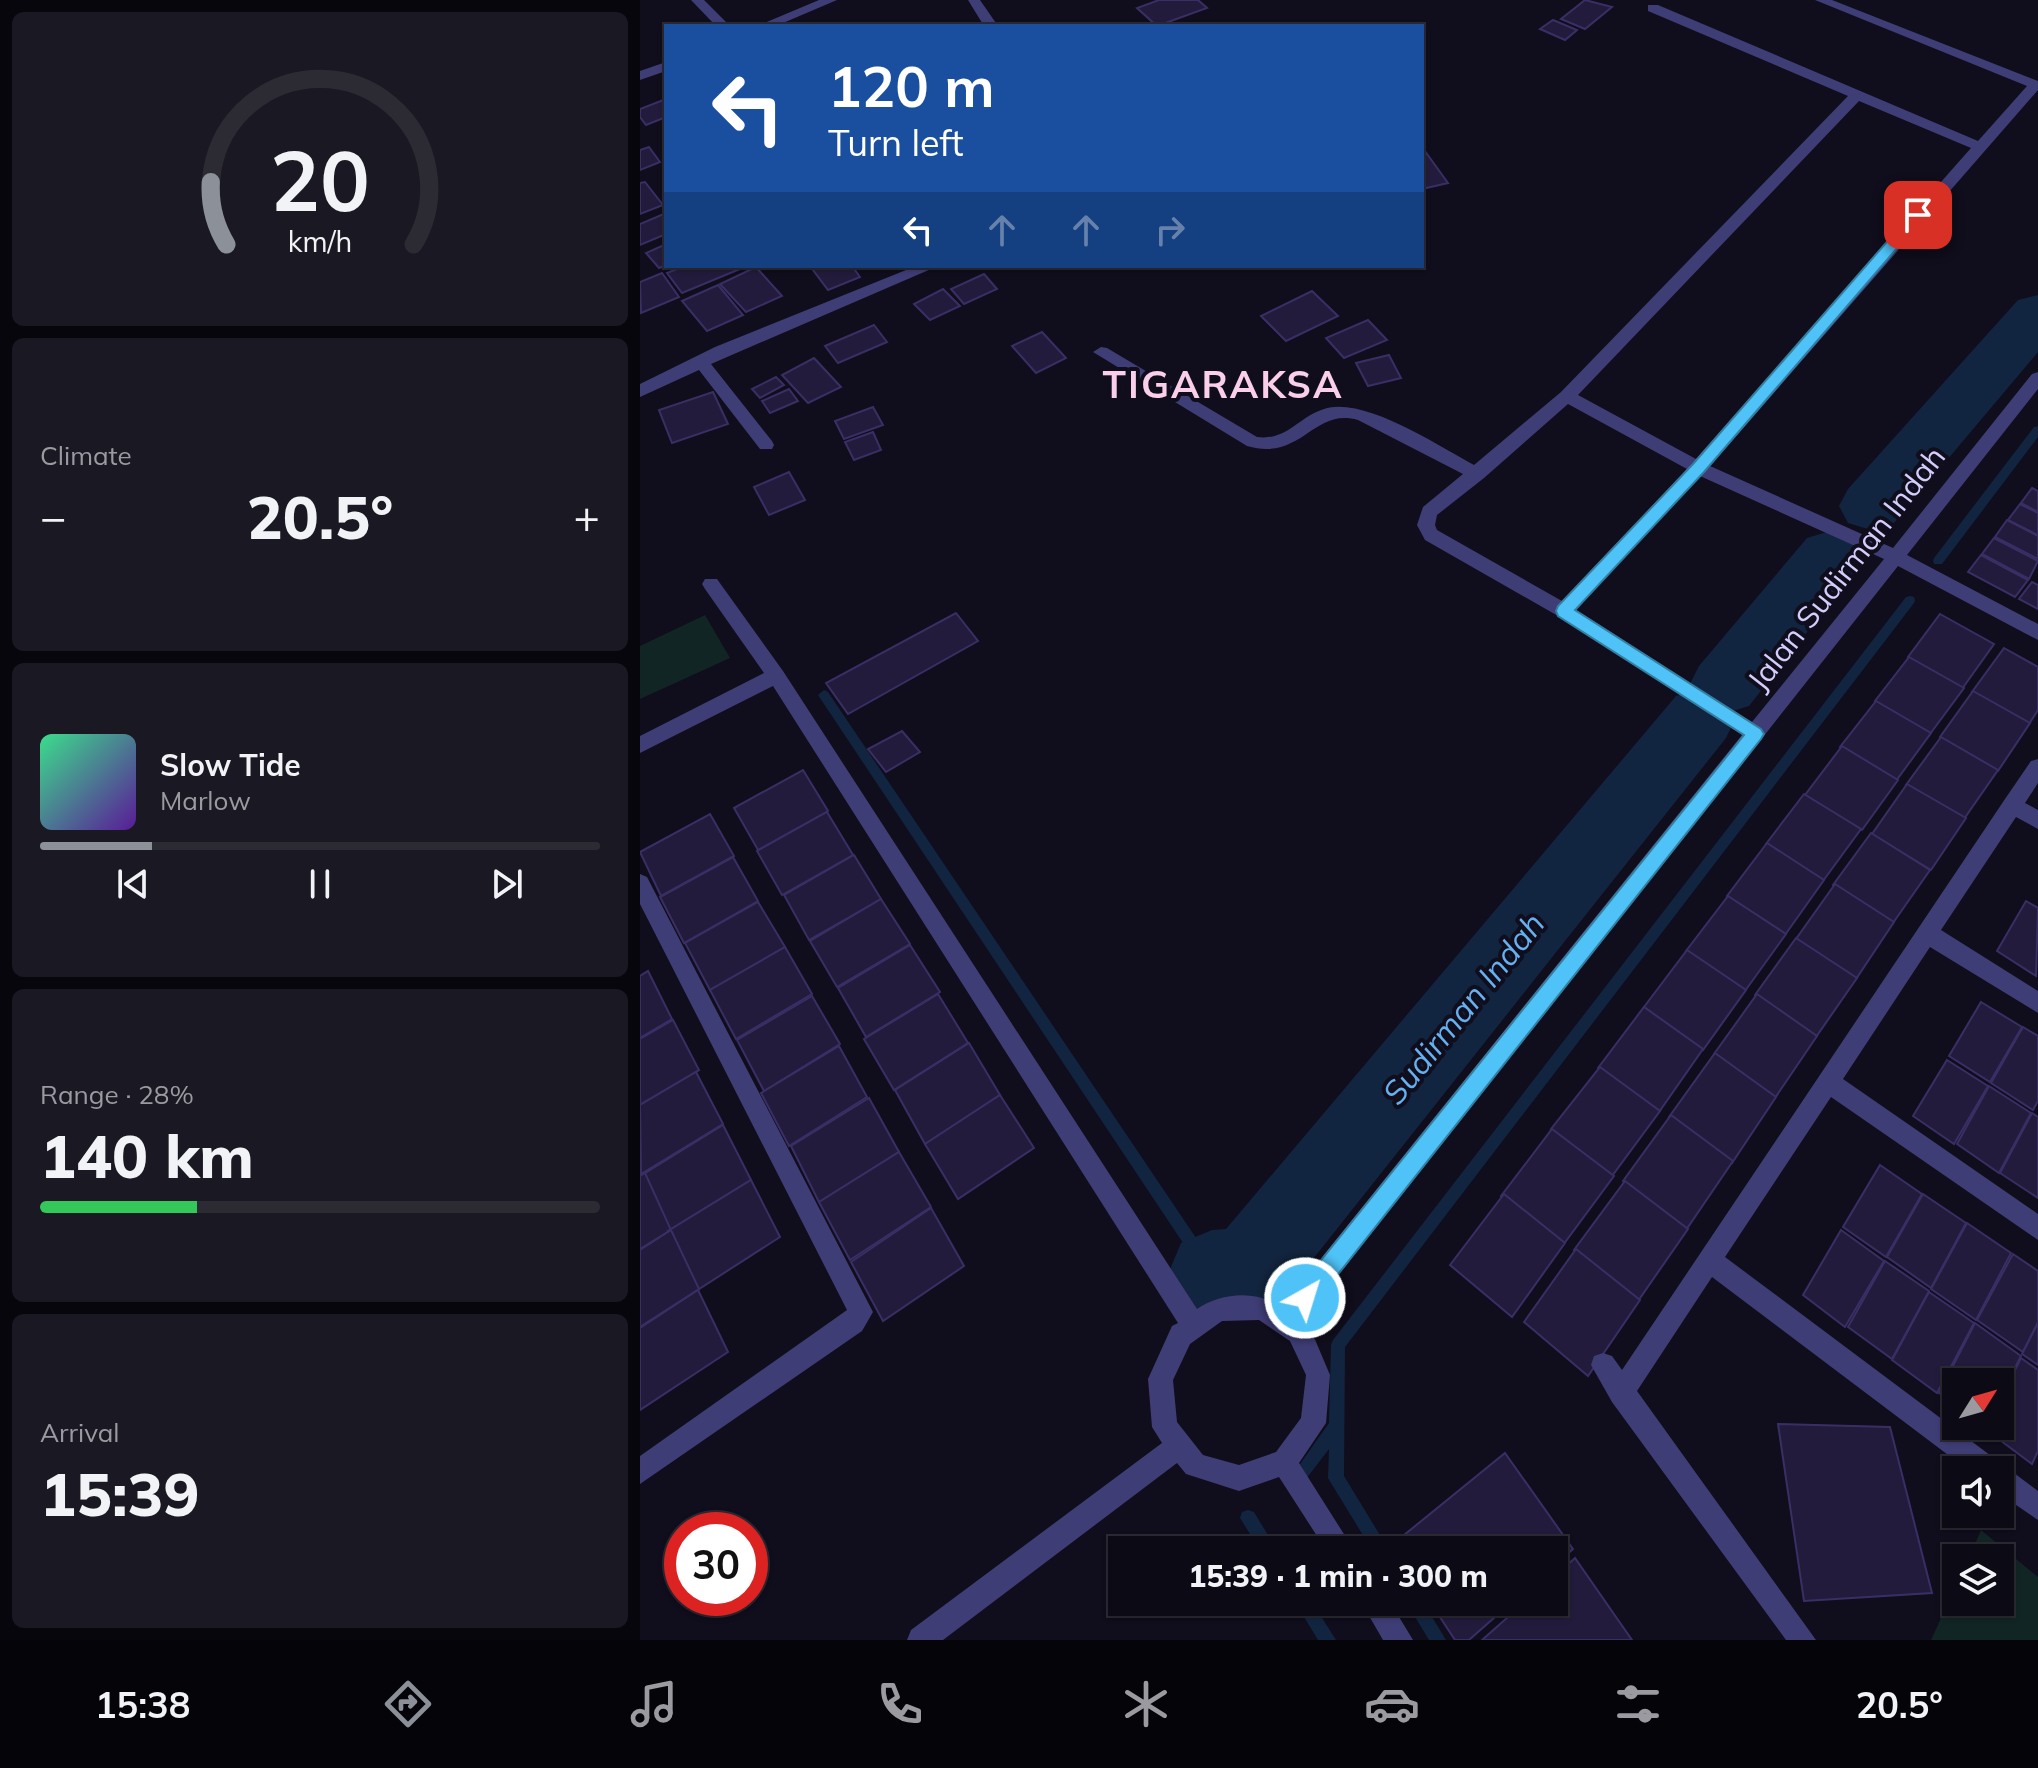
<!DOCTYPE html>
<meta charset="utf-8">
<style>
body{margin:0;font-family:Mulish,sans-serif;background:#1a1822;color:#f1f3f6;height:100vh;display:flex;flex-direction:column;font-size:30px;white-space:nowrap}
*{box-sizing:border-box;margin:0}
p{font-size:26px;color:#9a9aa0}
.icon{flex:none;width:44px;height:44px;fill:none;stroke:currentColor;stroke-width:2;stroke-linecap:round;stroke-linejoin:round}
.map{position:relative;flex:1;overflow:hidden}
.panel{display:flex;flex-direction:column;gap:12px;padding:12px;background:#07060c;width:640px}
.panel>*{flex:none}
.banner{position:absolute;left:24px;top:24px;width:760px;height:244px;border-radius:0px;box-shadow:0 2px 6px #0004,0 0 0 2px #2c2b34;background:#1a4fa0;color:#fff;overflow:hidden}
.needle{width:52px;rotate:53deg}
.buttons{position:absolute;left:1302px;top:1368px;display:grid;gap:16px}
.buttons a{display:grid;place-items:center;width:72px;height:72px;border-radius:0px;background:#0c0a15;box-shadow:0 2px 6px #0004,0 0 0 2px #2c2b34;font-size:40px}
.speed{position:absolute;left:24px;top:1512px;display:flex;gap:16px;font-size:40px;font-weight:700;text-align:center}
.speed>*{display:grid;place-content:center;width:104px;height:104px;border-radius:50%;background:#0c0a15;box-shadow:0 2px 6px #0004,0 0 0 2px #2c2b34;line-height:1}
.speed .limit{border:12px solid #d22;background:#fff;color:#111}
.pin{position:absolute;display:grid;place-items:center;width:68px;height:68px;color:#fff;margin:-34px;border-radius:16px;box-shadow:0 4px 12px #0006}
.me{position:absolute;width:88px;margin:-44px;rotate:39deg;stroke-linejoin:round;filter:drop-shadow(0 0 6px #0008)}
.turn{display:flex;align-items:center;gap:28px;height:168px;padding:0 32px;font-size:36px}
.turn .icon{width:104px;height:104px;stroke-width:2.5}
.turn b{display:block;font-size:56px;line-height:68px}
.lanes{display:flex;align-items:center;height:76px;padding:0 32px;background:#0003;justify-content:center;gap:40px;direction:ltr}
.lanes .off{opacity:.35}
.big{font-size:60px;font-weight:800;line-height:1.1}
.panel .card{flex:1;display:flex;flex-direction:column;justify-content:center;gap:12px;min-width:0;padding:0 28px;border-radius:12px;background:#1a1822}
.panel .dial{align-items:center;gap:0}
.dial svg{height:208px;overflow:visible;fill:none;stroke:#2c2b34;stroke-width:7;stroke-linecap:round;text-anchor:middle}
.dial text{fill:#f1f3f6;stroke:none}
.song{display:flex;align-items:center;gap:24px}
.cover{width:96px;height:96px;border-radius:12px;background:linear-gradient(135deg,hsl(150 70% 55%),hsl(270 70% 35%))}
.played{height:8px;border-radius:4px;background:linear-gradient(90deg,#8c9099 20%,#2c2b34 20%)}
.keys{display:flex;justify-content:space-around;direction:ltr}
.heat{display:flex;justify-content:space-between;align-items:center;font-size:44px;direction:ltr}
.charge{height:12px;border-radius:6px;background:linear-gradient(90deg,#34c759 28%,#2c2b34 0)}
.trip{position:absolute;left:468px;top:1536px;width:460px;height:80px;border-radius:0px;background:#0c0a15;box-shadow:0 2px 6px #0004,0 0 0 2px #2c2b34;font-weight:800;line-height:80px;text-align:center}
.tabs{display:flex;height:128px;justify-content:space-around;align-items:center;background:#050408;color:#9a9aa0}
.tabs .icon{width:56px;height:56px}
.tabs .on{color:#8c9099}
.tabs b{font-size:36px;color:#f1f3f6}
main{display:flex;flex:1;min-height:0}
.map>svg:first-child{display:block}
.green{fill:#112524}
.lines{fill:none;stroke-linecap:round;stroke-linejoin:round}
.stream{fill:#122540;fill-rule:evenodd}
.river{fill:#122540;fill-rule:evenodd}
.building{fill:#221b3b;stroke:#3a2f65;stroke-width:2}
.minor{fill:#3f3d76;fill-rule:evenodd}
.route{fill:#4fc3f7;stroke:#337fa1;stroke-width:2}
.labels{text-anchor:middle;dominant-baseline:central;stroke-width:8;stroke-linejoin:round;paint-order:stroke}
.street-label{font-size:30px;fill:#d2cdfa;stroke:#100d1c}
.water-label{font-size:32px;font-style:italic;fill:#65b0f0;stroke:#100d1c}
.district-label{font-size:38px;font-weight:bold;letter-spacing:2px;fill:#facfea;stroke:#100d1c}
</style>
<main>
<section class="panel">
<div class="card dial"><svg viewBox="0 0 100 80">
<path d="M14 69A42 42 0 1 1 86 69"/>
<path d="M14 69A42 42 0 0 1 8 45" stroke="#8c9099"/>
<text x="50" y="56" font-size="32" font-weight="700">20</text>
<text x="50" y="72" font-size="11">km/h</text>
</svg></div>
<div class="card"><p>Climate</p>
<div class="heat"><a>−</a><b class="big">20.5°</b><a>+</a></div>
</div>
<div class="card">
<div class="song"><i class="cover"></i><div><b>Slow Tide</b><p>Marlow</p></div></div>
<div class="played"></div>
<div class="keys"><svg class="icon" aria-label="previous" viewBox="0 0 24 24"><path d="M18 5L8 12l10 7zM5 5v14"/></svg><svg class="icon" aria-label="pause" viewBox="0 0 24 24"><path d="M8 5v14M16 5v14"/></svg><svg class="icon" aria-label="next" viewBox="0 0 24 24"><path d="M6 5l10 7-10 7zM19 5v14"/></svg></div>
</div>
<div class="card"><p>Range · 28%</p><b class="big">140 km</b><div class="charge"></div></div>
<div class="card"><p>Arrival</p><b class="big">15:39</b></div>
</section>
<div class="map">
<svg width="1398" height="1640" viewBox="0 0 1398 1640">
<rect width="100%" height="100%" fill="#100d1c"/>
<!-- green -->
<g class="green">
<path d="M65 615 90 658 0 699V646Z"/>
<path d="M1341 1530 1398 1577V1640H1291L1316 1585V1602H1360V1558H1329Z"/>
</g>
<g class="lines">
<!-- stream -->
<g class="stream">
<path d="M1398 426V437L1302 564H1294L1293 561 1294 558 1394 427Z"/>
<path d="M1270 596 1274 597 1275 600 1274 603 705 1347 704 1476 749 1550H732L691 1483 688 1478 689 1449 666 1479 661 1482 656 1479 653 1474 689 1423 691 1345 693 1340 1266 597Z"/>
<path d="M184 690 188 692 577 1269 579 1274 577 1279 572 1281 567 1279 180 698 178 695Z"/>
<path d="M608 1510 614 1512 637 1550H620L600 1518 602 1512Z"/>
<path d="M655 1602H672L696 1640H678Z"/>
<path d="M766 1602H783L806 1640H789Z"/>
</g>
<!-- river -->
<g class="river">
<path d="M1398 295V352L1254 523 1231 530 1208 523 1199 506 1208 489 1378 300Z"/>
<path d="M1190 531 1213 538 1223 556 1213 574 1109 706 1093 711 1096 717 1086 738 639 1302C596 1320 584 1323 541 1305L528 1274 541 1243 572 1230 586 1229 1036 696 1052 691 1049 686 1059 666 1167 538Z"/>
</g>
</g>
<!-- building -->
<g class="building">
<path d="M519 0H558L567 8 517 26 497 8Z"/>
<path d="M945 0 972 7 945 29 921 19Z"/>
<path d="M913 20 937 30 925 40 900 29Z"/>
<path d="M26 99V117L6 125 0 117V109Z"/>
<path d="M9 147 20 162 0 170V150Z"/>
<path d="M782 147 808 183 782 189Z"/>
<path d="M5 182 23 205 0 214V183Z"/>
<path d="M26 213V234L0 245V224Z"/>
<path d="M26 244V265L19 268 6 253Z"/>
<path d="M45 266H98L100 269 42 293 27 273Z"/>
<path d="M170 266H212L220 277 188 290Z"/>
<path d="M116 267 142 296 106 312 80 284Z"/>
<path d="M22 273 39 297 1 313 0 282Z"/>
<path d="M344 274 357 289 324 304 311 289Z"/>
<path d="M78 285 103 315 67 331 42 301Z"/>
<path d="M303 289 320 306 290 320 274 304Z"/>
<path d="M672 291 698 316 646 341 621 316Z"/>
<path d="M728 320 747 340 704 358 686 338Z"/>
<path d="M234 325 247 342 198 363 185 346Z"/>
<path d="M402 332 426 358 396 373 372 346Z"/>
<path d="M749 355 761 378 728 386 716 363Z"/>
<path d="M174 358 201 387 168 403 142 375Z"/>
<path d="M136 377 144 385 120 398 112 389Z"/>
<path d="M149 389 158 401 130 413 122 401Z"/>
<path d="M73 392 88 424 32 443 19 410Z"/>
<path d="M233 407 243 425 204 439 195 421Z"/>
<path d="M233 432 241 450 214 460 205 442Z"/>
<path d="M149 472 165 500 129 515 114 487Z"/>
<path d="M1392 488 1398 491V512L1381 503Z"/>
<path d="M1380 504 1398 513V535L1368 520Z"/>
<path d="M1367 520 1398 536V559L1355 537Z"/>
<path d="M1354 538 1398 561 1389 579 1342 554Z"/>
<path d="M1341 555 1388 580 1375 597 1328 572Z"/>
<path d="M1392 582 1398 585V609L1379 599Z"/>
<path d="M316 613 338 641 208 714 186 683Z"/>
<path d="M1300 614 1354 644 1322 689 1268 657Z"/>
<path d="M1364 648 1398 667V710L1389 724 1332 692Z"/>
<path d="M1269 657 1324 688 1290 734 1235 701Z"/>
<path d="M1333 691 1390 723 1358 771 1300 737Z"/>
<path d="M1236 701 1291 733 1256 781 1200 747Z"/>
<path d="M262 731 280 752 246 772 228 749Z"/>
<path d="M1301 737 1358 770 1324 819 1266 785Z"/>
<path d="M1202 746 1258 780 1222 830 1165 795Z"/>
<path d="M163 770 188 811 118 850 94 808Z"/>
<path d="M1267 784 1326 818 1291 870 1232 834Z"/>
<path d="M1164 794 1221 829 1183 881 1126 844Z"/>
<path d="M187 812 213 855 142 895 117 851Z"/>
<path d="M70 814 94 856 21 896 0 852Z"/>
<path d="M1231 833 1290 870 1253 923 1193 885Z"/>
<path d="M1127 843 1184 880 1145 935 1087 896Z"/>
<path d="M214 855 241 899 169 940 144 895Z"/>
<path d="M93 857 118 901 44 943 20 897Z"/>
<path d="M1195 884 1254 922 1216 979 1156 939Z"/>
<path d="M1088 896 1146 934 1105 991 1046 951Z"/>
<path d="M241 899 270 944 197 987 170 941Z"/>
<path d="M1386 901 1398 908 1396 976 1357 951Z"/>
<path d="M118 902 145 947 70 990 45 943Z"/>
<path d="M1156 938 1217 978 1176 1037 1115 995Z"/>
<path d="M270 945 300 992 226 1037 198 988Z"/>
<path d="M145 947 172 994 96 1039 70 990Z"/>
<path d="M1047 950 1106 990 1063 1050 1004 1007Z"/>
<path d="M8 971 32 1019 0 1038V976Z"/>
<path d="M298 994 328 1043 254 1090 224 1039Z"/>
<path d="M1117 994 1177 1036 1135 1098 1074 1054Z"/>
<path d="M172 996 200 1044 124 1091 97 1040Z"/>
<path d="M1341 1002 1382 1027 1350 1082 1309 1056Z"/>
<path d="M1004 1007 1063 1049 1019 1112 958 1068Z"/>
<path d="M33 1020 59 1070 0 1105V1039Z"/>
<path d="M1383 1027 1398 1036V1101L1393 1110 1351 1083Z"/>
<path d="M329 1043 360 1095 285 1144 255 1090Z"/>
<path d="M199 1046 227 1097 149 1146 121 1093Z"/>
<path d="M1075 1053 1136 1097 1092 1163 1029 1117Z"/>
<path d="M1307 1060 1348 1086 1314 1144 1273 1116Z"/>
<path d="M960 1067 1020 1111 972 1176 911 1129Z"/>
<path d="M56 1072 83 1124 1 1174 0 1105Z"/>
<path d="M1349 1086 1391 1113 1359 1173 1317 1144Z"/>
<path d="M360 1095 394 1148 318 1199 285 1144Z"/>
<path d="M229 1098 259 1152 179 1202 151 1146Z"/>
<path d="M1392 1113 1398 1117V1198L1360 1173Z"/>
<path d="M1031 1115 1093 1161 1046 1230 983 1181Z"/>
<path d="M83 1125 111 1180 28 1231 2 1175Z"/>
<path d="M912 1129 974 1176 923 1245 861 1196Z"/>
<path d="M259 1152 291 1207 210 1260 179 1202Z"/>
<path d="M1240 1165 1282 1194 1246 1257 1203 1227Z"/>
<path d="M5 1173 31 1230 0 1249V1176Z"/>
<path d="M111 1180 140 1237 56 1291 28 1231Z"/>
<path d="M985 1181 1048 1229 998 1301 934 1250Z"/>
<path d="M864 1194 925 1243 872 1317 810 1265Z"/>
<path d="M1283 1194 1326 1223 1291 1288 1247 1257Z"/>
<path d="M291 1208 324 1266 243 1321 211 1262Z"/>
<path d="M1327 1223 1371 1253 1336 1320 1291 1289Z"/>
<path d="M31 1230 59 1289 0 1327V1250Z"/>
<path d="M1201 1230 1244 1261 1205 1327 1163 1295Z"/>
<path d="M936 1249 1000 1300 948 1376 884 1322Z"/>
<path d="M1373 1254 1398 1271V1322L1383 1352 1337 1320Z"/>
<path d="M1245 1261 1289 1291 1252 1359 1208 1327Z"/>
<path d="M58 1290 88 1352 0 1410V1328Z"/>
<path d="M1289 1292 1334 1323 1297 1393 1252 1360Z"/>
<path d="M1335 1323 1381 1356 1360 1397V1382H1316V1405L1299 1393Z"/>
<path d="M1398 1323V1365L1382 1354Z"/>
<path d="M1381 1358 1398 1370V1451L1392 1464 1345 1429 1346 1426H1360V1399Z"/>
<path d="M1138 1424 1250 1427 1292 1593 1164 1601Z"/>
<path d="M865 1453 933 1549 914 1566V1550H757L753 1544Z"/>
<path d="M935 1558 992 1640H842L885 1602H914V1577Z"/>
<path d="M790 1602H872L829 1640H815Z"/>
</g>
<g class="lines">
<!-- minor -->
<g class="minor">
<path d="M51 0H64L90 26H76Z"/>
<path d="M179 0H197L136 26H117Z"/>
<path d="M328 0H340L358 26H344Z"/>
<path d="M1175 0H1192L1398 81V90L1070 466 1253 548 1392 374 1398 372V389L1267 555 1398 624V640L1258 566 663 1320 668 1323 690 1375 686 1423 659 1463 714 1550H686L639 1477 599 1491 546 1474 537 1463 303 1640H267L271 1630 522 1443 512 1427 508 1379 532 1326 538 1323 133 686 0 753V736L124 673 65 589 62 584 65 579H77L143 671 557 1309C582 1292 617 1290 642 1307L1102 735 918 616 785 540 777 525 783 507 823 474 718 420C673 407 662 462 607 446L453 352 461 347 467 348 617 437C647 441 658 417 684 409 724 396 798 446 834 465L921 392 1208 96 1008 11V5H1018L1338 141 1387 86ZM1219 101 1331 148 1056 459 938 395ZM928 404 1047 469 922 601 797 530 795 525 797 515 844 478ZM1060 476 1244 559 1112 722 936 610ZM619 1320 650 1341 666 1375 661 1418 636 1452 599 1465 563 1455 537 1422 533 1380 550 1344 582 1321Z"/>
<path d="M26 62V71L0 80V71Z"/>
<path d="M276 266H298L71 364 132 441 134 445 132 449H120L59 370 0 397V384L75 347Z"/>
<path d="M1398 759V783L1385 803 1398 810V829L1376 817 1301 930 1398 991V1013L1290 947 1203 1079 1398 1214V1240L1191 1097 1085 1257 1398 1491V1520L1360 1494V1470H1328L1072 1277 997 1391 1176 1640H1146L972 1402 951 1365 954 1356 963 1353 972 1356 982 1370 1365 799 1391 761Z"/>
<path d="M0 874 7 877 233 1312 222 1331 0 1484V1456L207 1310 0 904Z"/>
<path d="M721 1602H750L773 1640H743Z"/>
</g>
</g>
<!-- route -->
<path class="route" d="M1278 211 1283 212V218L1064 472 935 610 1121 729 1124 734 1121 739 673 1306 665 1309 657 1306 654 1298 657 1290 1104 735 918 616 916 611 918 606 1053 464 1273 212Z"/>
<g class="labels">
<!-- street labels -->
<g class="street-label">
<text transform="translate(1206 568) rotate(-52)">Jalan Sudirman Indah</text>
</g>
<!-- water labels -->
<g class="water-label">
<text transform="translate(823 1008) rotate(-51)">Sudirman Indah</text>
</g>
<!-- district labels -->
<g class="district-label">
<text x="583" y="384">TIGARAKSA</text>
</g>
</g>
</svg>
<div class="buttons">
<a><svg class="needle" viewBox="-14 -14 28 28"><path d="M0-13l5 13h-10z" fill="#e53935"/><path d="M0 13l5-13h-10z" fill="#9a9aa0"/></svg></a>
<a><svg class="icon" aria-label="sound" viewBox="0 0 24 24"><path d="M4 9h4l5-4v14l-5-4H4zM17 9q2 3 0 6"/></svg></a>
<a><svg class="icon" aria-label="layers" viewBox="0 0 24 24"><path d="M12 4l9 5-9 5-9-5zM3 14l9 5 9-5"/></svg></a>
</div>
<div class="speed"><div class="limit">30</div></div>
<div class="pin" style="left:1278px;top:215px;background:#d93025"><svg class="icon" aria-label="arrive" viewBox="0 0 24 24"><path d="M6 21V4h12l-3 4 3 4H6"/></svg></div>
<svg class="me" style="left:665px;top:1298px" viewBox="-20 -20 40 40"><circle r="17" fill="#4fc3f7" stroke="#fff" stroke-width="3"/><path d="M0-11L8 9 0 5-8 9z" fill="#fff"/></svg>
<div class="trip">15:39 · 1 min · 300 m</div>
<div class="banner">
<div class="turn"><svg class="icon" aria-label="left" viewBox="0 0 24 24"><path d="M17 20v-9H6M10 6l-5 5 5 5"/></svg><div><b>120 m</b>Turn left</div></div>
<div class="lanes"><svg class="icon" aria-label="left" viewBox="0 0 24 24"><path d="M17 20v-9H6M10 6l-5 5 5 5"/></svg><svg class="icon off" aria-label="ahead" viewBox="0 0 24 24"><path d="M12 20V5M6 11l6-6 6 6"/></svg><svg class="icon off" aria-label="ahead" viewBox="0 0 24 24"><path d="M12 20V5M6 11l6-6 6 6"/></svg><svg class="icon off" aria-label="right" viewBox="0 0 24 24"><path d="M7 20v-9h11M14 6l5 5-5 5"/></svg></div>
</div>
</div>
</main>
<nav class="tabs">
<b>15:38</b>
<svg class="icon on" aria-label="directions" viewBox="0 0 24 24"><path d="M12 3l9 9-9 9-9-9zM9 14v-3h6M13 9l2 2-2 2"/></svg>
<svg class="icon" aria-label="music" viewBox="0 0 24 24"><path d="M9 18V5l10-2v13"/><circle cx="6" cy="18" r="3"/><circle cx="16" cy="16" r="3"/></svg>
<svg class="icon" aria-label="phone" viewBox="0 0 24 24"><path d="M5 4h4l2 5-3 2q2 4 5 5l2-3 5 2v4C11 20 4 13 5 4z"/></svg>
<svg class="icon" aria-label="climate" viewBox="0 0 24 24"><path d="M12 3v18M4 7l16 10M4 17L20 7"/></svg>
<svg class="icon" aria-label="car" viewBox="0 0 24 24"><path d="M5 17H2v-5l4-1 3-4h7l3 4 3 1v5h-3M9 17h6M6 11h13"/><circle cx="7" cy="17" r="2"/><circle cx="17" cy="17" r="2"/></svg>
<svg class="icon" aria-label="filters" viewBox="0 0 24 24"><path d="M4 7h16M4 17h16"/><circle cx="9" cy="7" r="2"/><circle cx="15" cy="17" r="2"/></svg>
<b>20.5°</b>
</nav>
